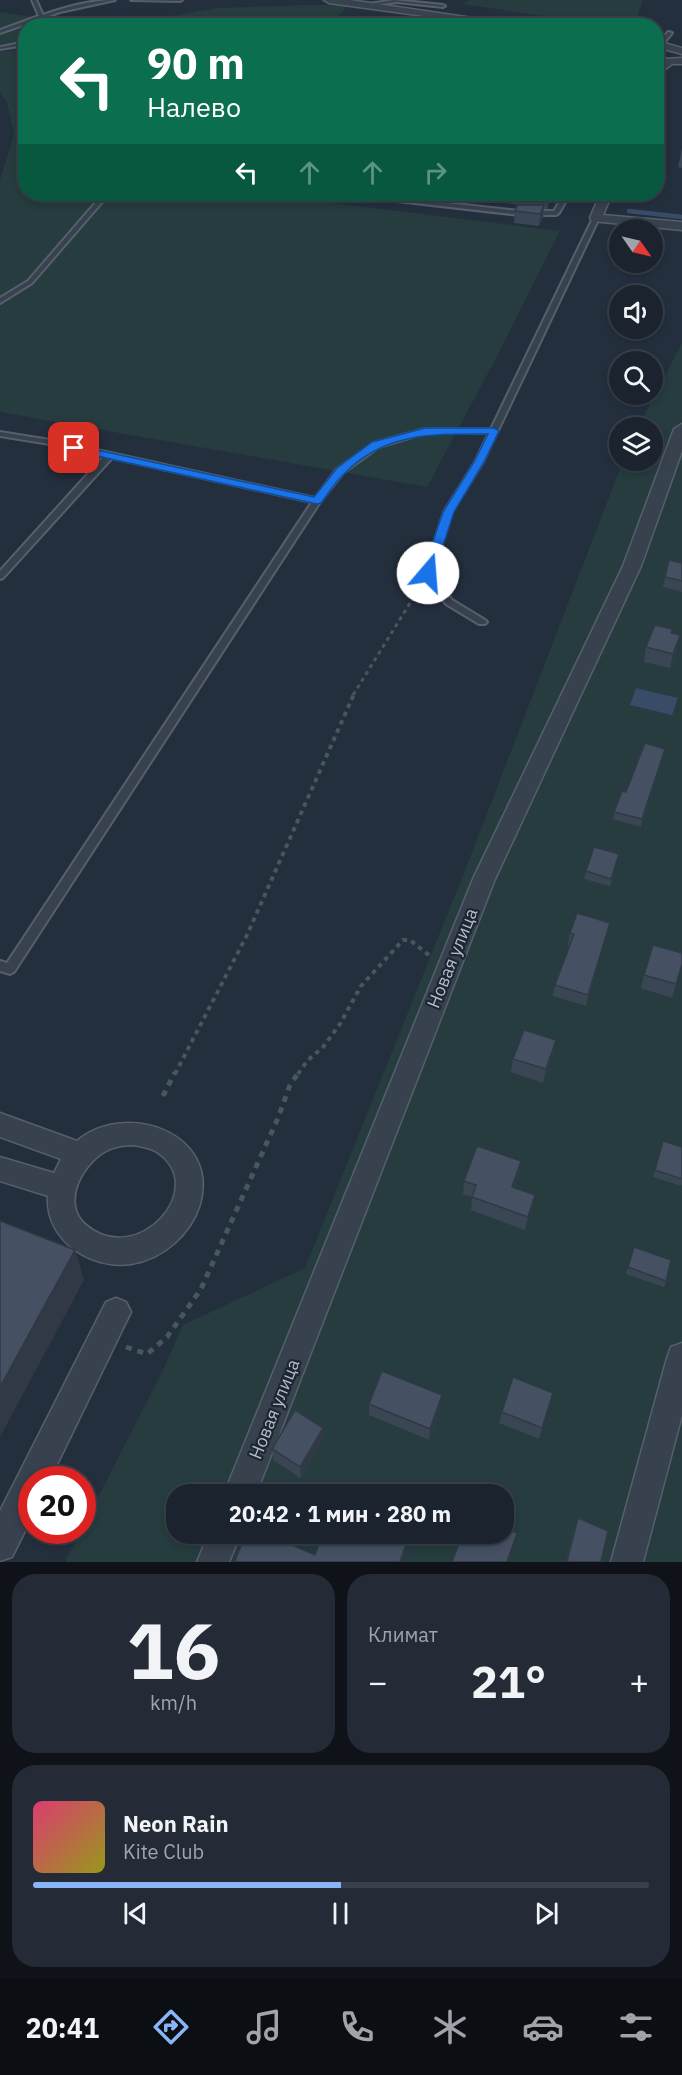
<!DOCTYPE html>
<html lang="ru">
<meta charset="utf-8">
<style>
body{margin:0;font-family:"IBM Plex Sans",sans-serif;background:#242b36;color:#f1f3f6;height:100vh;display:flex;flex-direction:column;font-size:22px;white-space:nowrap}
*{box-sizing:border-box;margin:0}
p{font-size:20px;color:#a0a4aa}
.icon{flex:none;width:33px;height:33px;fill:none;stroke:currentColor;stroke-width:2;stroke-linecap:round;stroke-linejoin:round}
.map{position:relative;height:1562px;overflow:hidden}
.panel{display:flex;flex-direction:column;gap:12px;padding:12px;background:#0f1319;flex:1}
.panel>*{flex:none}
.hud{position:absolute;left:18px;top:18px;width:646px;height:183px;border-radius:24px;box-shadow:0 3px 9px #0003,0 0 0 2px #39404a;background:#0b6e4f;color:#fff;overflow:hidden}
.needle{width:39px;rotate:124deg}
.fabs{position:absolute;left:609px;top:219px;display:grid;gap:12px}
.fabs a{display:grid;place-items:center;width:54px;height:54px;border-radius:50%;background:#1b232e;box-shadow:0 3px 9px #0003,0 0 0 2px #39404a;font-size:30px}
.speed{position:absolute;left:18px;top:1466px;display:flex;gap:12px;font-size:30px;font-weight:700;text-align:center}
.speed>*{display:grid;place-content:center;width:78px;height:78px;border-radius:50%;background:#1b232e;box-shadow:0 3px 9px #0003,0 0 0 2px #39404a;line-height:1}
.speed .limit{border:9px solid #d22;background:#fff;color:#111}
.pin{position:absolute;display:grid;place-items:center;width:51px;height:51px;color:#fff;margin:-26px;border-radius:12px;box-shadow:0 3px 9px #0006}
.me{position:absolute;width:66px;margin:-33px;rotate:18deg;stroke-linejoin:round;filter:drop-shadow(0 0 4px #0008)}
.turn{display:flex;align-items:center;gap:21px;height:126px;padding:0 30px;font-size:27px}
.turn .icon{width:78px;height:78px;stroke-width:2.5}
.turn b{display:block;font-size:42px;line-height:51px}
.lanes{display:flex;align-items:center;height:57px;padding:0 30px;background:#0003;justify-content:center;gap:30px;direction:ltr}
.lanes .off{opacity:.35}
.big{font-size:45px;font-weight:700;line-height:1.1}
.panel .tile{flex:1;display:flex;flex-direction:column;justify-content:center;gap:9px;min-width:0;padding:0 21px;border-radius:24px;background:#242b36}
.panel .dial{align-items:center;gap:0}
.dial b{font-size:78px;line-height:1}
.song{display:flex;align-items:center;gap:18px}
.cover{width:72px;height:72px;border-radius:9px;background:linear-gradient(135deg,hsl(340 70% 55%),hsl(60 70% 35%))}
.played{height:6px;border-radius:3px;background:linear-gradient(90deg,#8ab4f8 50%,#39404a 50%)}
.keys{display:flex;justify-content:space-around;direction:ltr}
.heat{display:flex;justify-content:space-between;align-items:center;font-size:33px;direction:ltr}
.panel .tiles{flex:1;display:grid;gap:12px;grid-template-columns:1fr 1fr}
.tile:last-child{grid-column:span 2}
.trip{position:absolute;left:166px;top:1484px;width:348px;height:60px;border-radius:24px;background:#1b232e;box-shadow:0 3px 9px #0003,0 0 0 2px #39404a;font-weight:700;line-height:60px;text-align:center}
.menu{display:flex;height:96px;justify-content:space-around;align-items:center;background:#0b0e12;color:#a0a4aa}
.menu .icon{width:42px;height:42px}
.menu .current{color:#8ab4f8}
.menu b{font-size:27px;color:#f1f3f6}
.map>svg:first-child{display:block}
.green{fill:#263c3f;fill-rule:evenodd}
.water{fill:#394c67}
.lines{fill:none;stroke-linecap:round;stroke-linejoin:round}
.stream{stroke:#394c67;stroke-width:4.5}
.service-casing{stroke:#565f6c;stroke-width:4}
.minor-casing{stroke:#565f6c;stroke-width:3}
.path-far2{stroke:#44595c;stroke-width:3;stroke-dasharray:4 4;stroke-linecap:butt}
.path-far1{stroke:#44595c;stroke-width:4;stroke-dasharray:4.5 4.5;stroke-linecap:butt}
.path{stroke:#44595c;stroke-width:5;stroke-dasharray:6 6;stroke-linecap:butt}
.service{fill:#38414e;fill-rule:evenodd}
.minor{fill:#38414e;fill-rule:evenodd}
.wall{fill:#3b4654}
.shaded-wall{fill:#303945}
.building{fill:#455162;stroke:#303945;stroke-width:1.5}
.route{fill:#1a73e8;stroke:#114b97;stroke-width:1.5}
.labels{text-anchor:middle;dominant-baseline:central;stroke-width:4.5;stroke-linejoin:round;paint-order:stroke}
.street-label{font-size:18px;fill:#b4bcc9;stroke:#1d2633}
</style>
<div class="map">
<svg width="682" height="1562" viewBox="0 0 682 1562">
<rect width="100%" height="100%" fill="#242f3e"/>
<!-- green -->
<g class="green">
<path d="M469 0H643L634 25 609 26 463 4Z"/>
<path d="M307 5H349L329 25 116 26 217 8Z"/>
<path d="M0 12 81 24 26 26 25 41 0 44Z"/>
<path d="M25 49 26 194H260L560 231 495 360 427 487 0 412V180L14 135 7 102 0 93V52Z"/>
<path d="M682 343V1562H65L163 1370 183 1325 305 1268 464 873 623 461 652 460V428L638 427ZM177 1494H504V1533H177Z"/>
</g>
<!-- water -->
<path class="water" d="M636 688 678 698 672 715 630 705Z"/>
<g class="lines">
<!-- stream -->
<path class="stream" d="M629 211 682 217"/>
<!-- service casing -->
<g class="service-casing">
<g id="service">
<path d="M32 0H36L43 15C65 7 92 0 115 0L60 12 0 33V30L39 16Z"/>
<path d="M131 0H182L180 1Z"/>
<path d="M394 0 443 5 445 6 443 7 397 2 366 6 364 5Z"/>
<path d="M461 17 465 18 457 26H451Z"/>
<path d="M668 32 672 33 661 46H657Z"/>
<path d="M26 42V45L0 49V47Z"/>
<path d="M657 57 672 61 669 63 657 61Z"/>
<path d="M103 194H109L32 283 0 303V298L28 281Z"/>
<path d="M350 194H365L520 211H554L564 194H570L559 213 556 215H520L353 196Z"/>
<path d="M596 216 599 218 483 462 452 512 432 573 452 600 485 620 487 622 485 624H479L446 604 424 573 444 512 475 462 489 433H425L379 447 343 473 320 502 14 972 10 974 0 971V961L7 963 312 502 112 458 3 578 0 579V571L104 456 56 445 0 436V432L56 441 315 498 337 469 373 443 425 429H491L593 218Z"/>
</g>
</g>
<!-- minor casing -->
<g class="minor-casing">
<g id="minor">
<path d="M324 0H350L527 26H498L329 3Z"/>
<path d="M657 41 682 48V54L657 47Z"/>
<path d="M682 58V64H672L657 75V67L665 59Z"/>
<path d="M600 194H612L603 215 682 222V230L592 221 590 218Z"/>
<path d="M682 424V451L641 566 495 879 256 1494H224L473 879 623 566 674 429Z"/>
<path d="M0 1113 77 1141C126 1100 220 1133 200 1204 191 1234 163 1259 131 1264 91 1270 45 1240 48 1196L0 1181V1157L54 1173 61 1159 0 1137ZM135 1145C142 1147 151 1148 157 1152 211 1188 137 1269 86 1225 60 1203 83 1162 108 1150 116 1146 126 1145 135 1145Z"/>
<path d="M116 1298 126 1302 131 1312 126 1322 50 1479H32V1517L12 1557 0 1561V1511L106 1302Z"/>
<path d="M682 1343V1415L643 1562H611L667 1358 671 1347Z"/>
<path d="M209 1533H241L229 1562H197Z"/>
</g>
</g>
<!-- path-far2 -->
<path class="path-far2" d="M353 695 420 587"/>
<!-- path-far1 -->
<g class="path-far1">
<path d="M175 1074 247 935 354 694"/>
<path d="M298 1074 307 1061 323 1047 340 1024 361 986 403 940H410L430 956"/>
</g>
<!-- path -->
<g class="path">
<path d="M163 1096 175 1072"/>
<path d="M126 1347 147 1354 167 1337 201 1289 278 1118 290 1085 299 1072"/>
</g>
<!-- service -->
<use href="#service" class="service"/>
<!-- minor -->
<use href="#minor" class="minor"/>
</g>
<!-- wall -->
<g class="wall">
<path d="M682 148V168L678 167Z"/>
<path d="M425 194H554L547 209H544L543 217 539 226 514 223 515 211 521 205Z"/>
<path d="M682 563V592L663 587 665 577Z"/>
<path d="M672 633 680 635 677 649 670 668 644 662 646 647Z"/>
<path d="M663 756 641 827 613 819 614 812 626 792Z"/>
<path d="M619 854 610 886 584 879 586 871Z"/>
<path d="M570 933 607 934 586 1006 553 996 555 985 570 945H568Z"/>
<path d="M682 964 672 998 641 988 644 975Z"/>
<path d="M556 1040 553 1054 543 1083 511 1072 513 1059Z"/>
<path d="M682 1147V1184L681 1186 653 1177 661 1148Z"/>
<path d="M521 1161 519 1175 514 1188 535 1195 532 1208 525 1230 471 1210 472 1197 463 1194 464 1181Z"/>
<path d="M634 1247 666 1281 664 1287 626 1274Z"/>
<path d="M553 1393 539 1439 499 1423 502 1412Z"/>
<path d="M369 1404 441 1406 429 1440 369 1415Z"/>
<path d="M323 1439 301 1478 273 1460 272 1449Z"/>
<path d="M578 1518 601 1562H566L574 1529Z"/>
</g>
<!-- shaded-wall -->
<g class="shaded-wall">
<path d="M550 194H554L547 209 548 197Z"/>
<path d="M544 205 543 217 539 226 540 214Z"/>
<path d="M680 635 677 649 670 668 673 654Z"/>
<path d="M665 749 663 756 641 827 642 819Z"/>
<path d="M610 923 607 934 586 1006 588 995Z"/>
<path d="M556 1040 553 1054 543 1083 546 1069Z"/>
<path d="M521 1161 519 1175 510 1200 512 1187Z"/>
<path d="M535 1195 532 1208 525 1230 528 1217Z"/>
<path d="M75 1250 84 1280 0 1437V1387Z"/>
<path d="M442 1395 441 1406 429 1440 430 1429Z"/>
<path d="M323 1428V1439L301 1478 300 1467Z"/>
<path d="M406 1544 405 1554 402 1562H400Z"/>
</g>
<!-- building -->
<g class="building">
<path d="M523 194H550L548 197H522Z"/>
<path d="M517 205H544L540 214 515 211Z"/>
<path d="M669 560 682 563V581L665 577Z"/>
<path d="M655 625 672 629 671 633 680 635 673 654 646 647Z"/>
<path d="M645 743 665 749 642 819 614 812 622 791 626 792Z"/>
<path d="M594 847 619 854 611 879 586 871Z"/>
<path d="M577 913 610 923 588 995 555 985 574 934 570 933Z"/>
<path d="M653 945 682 953V964L676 984 644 975Z"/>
<path d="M524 1030 556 1040 546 1069 513 1059Z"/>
<path d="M663 1141 682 1147V1179L655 1170Z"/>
<path d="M477 1146 521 1161 512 1187 535 1195 528 1217 472 1197 476 1185 464 1181Z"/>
<path d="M0 1221 75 1250 0 1387Z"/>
<path d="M634 1247 671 1260 666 1281 628 1267Z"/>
<path d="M382 1371 442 1395 430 1429 369 1404Z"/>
<path d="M513 1377 553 1393 542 1428 502 1412Z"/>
<path d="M295 1410 323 1428 300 1467 272 1449Z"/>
<path d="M578 1518 608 1531 601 1562H567Z"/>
<path d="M504 1527 517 1533 507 1562H452L463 1533H504Z"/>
<path d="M246 1533H265L315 1555 323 1533H382L406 1544 400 1562H237L235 1561Z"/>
</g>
<!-- route -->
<path class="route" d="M425 428H494L499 431 484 462 454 512 434 573 428 577 422 573 443 512 474 462 488 434C434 434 384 432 344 474 335 482 328 494 321 503L317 504 74 451 68 448 74 445 314 497 337 468 372 442Z"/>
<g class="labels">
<!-- street labels -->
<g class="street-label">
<text transform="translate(452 958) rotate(-68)">Новая улица</text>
<text transform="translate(274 1409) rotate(-68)">Новая улица</text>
</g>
</g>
</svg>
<div class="fabs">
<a><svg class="needle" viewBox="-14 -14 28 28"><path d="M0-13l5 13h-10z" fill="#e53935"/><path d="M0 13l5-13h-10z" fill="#a0a4aa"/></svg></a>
<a><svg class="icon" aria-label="sound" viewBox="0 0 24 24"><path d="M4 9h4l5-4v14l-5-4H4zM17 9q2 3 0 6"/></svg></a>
<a><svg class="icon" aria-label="search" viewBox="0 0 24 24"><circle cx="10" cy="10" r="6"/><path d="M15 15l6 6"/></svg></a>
<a><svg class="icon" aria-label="layers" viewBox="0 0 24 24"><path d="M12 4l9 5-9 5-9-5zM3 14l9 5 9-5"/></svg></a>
</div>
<div class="speed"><div class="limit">20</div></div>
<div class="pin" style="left:74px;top:448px;background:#d93025"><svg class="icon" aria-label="arrive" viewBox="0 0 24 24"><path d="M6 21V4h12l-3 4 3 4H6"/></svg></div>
<svg class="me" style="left:428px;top:573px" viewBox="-20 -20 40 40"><circle r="19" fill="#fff"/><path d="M0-13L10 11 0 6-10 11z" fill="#1a73e8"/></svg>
<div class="trip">20:42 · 1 мин · 280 m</div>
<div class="hud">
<div class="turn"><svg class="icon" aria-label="left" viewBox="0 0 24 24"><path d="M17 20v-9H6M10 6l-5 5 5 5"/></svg><div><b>90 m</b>Налево</div></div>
<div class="lanes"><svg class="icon" aria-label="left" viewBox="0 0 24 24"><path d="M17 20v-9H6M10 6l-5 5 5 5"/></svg><svg class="icon off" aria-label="ahead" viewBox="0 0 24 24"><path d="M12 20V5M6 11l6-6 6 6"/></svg><svg class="icon off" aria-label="ahead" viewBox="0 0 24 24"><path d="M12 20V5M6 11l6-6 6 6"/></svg><svg class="icon off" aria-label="right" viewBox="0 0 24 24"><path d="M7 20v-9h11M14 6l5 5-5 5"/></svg></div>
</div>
</div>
<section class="panel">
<div class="tiles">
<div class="tile dial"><b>16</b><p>km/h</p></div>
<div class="tile"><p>Климат</p>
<div class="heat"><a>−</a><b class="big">21°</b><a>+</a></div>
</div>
<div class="tile">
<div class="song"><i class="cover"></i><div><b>Neon Rain</b><p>Kite Club</p></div></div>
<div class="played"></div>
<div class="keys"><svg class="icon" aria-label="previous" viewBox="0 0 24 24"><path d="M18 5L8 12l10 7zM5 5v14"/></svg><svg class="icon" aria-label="pause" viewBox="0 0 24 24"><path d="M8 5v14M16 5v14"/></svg><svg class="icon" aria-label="next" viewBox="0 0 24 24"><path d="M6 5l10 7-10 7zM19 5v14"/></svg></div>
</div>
</div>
</section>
<nav class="menu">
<b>20:41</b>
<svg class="icon current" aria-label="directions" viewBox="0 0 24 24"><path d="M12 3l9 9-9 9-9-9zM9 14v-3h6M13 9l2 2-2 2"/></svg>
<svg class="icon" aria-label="music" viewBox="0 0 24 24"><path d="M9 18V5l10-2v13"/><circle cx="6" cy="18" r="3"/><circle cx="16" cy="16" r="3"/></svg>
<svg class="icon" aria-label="phone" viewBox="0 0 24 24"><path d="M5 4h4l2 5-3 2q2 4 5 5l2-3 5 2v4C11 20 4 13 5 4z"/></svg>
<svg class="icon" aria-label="climate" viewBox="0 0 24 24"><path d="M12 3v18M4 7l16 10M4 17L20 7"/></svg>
<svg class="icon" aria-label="car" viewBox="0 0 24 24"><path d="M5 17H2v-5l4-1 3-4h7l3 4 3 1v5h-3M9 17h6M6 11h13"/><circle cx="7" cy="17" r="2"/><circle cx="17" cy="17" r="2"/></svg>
<svg class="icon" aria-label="filters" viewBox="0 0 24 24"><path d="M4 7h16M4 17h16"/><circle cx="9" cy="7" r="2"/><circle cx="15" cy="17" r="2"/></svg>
</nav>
